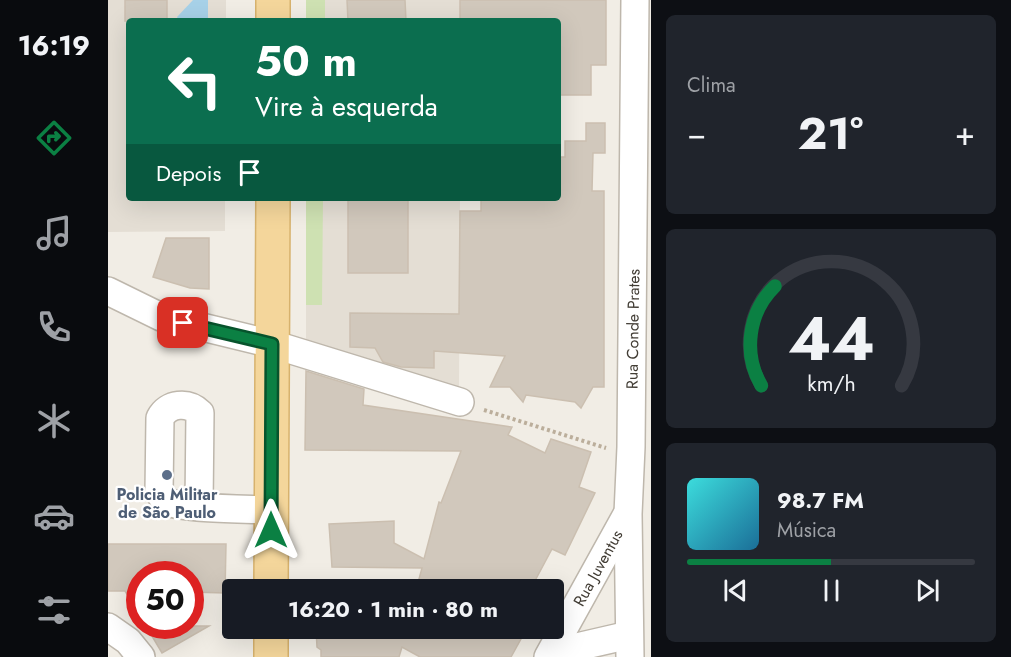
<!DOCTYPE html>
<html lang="pt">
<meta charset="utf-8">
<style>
body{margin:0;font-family:Jost,sans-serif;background:#20242c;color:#f1f3f6;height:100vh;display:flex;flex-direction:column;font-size:22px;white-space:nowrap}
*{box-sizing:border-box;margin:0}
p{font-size:20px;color:#9ea1a6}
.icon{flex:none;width:33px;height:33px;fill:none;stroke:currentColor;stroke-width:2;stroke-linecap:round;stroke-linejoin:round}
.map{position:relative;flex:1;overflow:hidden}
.drawer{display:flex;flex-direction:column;gap:15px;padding:15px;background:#0d0f14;width:360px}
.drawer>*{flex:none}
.banner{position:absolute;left:18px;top:18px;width:435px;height:183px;border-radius:6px;box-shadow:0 6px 24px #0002;background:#0b6e4f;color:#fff;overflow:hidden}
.speed{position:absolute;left:18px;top:561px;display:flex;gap:12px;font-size:30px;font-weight:700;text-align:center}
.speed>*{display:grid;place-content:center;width:78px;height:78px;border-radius:50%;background:#171b24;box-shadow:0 6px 24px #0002;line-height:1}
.speed .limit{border:9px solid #d22;background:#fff;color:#111}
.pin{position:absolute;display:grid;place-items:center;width:51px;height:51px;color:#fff;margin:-26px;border-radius:12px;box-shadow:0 3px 9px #0006}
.me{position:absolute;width:66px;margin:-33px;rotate:0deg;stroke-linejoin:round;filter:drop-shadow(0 0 4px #0008)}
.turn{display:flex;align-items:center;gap:21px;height:126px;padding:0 30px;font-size:27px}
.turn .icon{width:78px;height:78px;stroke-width:2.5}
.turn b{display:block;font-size:42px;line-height:51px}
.then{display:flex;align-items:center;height:57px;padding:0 30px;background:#0003;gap:12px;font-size:22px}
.big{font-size:45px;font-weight:700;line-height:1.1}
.drawer .tile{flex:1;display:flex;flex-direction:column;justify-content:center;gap:9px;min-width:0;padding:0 21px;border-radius:9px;background:#20242c}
.drawer .dial{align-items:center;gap:0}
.dial svg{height:156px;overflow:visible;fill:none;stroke:#363941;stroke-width:7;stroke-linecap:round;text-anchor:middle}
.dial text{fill:#f1f3f6;stroke:none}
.song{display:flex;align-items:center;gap:18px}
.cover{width:72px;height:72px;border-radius:9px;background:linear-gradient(135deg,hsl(180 70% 55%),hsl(200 70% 35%))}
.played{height:6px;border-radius:3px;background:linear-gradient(90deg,#0b8043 50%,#363941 50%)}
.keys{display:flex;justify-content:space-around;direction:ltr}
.heat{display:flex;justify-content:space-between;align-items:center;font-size:33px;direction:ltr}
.trip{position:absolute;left:114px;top:579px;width:342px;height:60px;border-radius:6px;background:#171b24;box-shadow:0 6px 24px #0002;font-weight:700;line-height:60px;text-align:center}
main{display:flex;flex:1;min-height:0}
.menu{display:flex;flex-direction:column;width:108px;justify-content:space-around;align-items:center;background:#090b0e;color:#9ea1a6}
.menu .icon{width:42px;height:42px}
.menu .selected{color:#0b8043}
.menu b{font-size:27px;color:#f1f3f6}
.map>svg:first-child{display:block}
.residential{fill:#e4ded4}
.green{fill:#cee1b2}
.water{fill:#a7d1e8}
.building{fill:#d1c8bc;stroke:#cbbfb0;stroke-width:1.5}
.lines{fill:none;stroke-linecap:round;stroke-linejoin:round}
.minor-casing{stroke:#beb7ac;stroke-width:30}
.major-casing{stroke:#d7b26d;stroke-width:36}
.path{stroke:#bbae9b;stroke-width:4;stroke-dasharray:3 3;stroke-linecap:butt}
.minor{stroke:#fff;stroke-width:27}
.major{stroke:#f4d69b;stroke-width:33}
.route-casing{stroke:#07532c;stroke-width:15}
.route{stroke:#0b8043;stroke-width:10}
.service-dot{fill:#5c6f8a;stroke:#fff;stroke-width:2}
.labels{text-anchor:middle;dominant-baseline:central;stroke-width:4.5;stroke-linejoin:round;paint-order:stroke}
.street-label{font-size:16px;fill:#423d35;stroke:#fff}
.service-label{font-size:16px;font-weight:bold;fill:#4e5e75;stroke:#fff}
</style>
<main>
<nav class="menu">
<b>16:19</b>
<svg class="icon selected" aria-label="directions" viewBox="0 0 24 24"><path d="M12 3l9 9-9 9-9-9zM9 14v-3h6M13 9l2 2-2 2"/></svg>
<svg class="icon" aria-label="music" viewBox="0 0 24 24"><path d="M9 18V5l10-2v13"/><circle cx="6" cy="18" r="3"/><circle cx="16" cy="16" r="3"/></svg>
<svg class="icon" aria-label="phone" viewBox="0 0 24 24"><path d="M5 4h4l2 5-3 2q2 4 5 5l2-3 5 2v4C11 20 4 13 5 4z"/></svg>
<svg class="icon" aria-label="climate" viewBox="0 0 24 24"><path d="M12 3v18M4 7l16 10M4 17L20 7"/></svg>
<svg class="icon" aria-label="car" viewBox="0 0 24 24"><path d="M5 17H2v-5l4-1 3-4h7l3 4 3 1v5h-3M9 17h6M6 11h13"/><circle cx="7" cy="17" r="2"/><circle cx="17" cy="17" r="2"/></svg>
<svg class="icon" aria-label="filters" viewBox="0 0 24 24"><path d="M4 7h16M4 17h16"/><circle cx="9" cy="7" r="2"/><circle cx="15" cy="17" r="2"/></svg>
</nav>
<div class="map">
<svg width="543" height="657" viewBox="0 0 543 657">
<rect width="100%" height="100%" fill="#f1ede5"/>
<!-- residential -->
<g class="residential">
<path d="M0 0H118V21H21V198H117V231L0 232Z"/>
<rect x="198" y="0" width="155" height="21"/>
<path d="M198 198H352L351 393 198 347Z"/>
</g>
<!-- green -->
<g class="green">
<rect x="198" y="0" width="19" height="21"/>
<path d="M198 198H215L214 305H198Z"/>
</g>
<!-- water -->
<path class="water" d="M85 0H100V21H71L69 17Z"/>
<!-- building -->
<g class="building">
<rect x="17" y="0" width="42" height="21"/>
<path d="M239 0H297L298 21H240Z"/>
<path d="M352 0H498V65H483V95H450V21H352Z"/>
<path d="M478 123H497V153H485L484 191H496V387H485L473 408 467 402 418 395 415 402 402 387H382L397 356 326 351V368L293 367 275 362 267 348 242 347V313L351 314 352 211H373V198H450V157H457V141H478Z"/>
<rect x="240" y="198" width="60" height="75"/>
<path d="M58 238H101V289L82 288 45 277Z"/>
<path d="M198 371 256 389 255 405 404 427 400 435 437 453 443 439 483 452 471 487 487 493 457 555 444 549 422 590H308L314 568 224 567 221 524 286 521V543L316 559 331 502 333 503 353 451 197 450Z"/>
<path d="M0 544H118L117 593 82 592V574H32V615L17 591H0Z"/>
<path d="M38 626H101L54 653Z"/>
<path d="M208 628H419L403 657H312L294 647 291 657H213V650L209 647Z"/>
</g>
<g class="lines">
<!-- minor casing -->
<g class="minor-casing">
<g id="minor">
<path d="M0 291 53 317 164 344 352 402"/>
<path d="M91 505 92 413C80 401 60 403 52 418L51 492C53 496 55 499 60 502 76 509 142 509 163 510"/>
<path d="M0 627 20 641 33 657"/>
<path d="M443 653 521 635"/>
<path d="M440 657 518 516"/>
<path d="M522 657 520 514 523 447 527 0"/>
</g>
</g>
<!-- major casing -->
<g class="major-casing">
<g id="major">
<path d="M165 21V0"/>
<path d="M163 590 165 198"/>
<path d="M163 657V628"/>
</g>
</g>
<!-- path -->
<path class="path" d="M376 410 498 448"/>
<!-- minor -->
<use href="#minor" class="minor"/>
<!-- major -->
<use href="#major" class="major"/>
</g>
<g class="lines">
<!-- route casing -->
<g class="route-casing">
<path id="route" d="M75 323 164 344 163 530"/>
</g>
<!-- route -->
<use href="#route" class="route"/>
</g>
<!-- markers -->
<circle class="service-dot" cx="59" cy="475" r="6"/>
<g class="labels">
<!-- street labels -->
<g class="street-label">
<text transform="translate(525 329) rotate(-89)">Rua Conde Prates</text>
<text transform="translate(490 568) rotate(-61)">Rua Juventus</text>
</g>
<!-- service labels -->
<g class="service-label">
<text x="59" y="494">Policia Militar<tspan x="59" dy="18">de São Paulo</tspan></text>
</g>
</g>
</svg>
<div class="speed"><div class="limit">50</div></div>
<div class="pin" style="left:75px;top:323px;background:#d93025"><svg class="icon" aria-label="arrive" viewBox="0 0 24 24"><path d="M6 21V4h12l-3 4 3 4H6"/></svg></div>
<svg class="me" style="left:163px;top:530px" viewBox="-20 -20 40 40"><path d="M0-17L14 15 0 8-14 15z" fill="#0b8043" stroke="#fff" stroke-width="4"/></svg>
<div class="trip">16:20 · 1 min · 80 m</div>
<div class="banner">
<div class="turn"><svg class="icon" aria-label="left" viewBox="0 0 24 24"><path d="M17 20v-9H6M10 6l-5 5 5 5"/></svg><div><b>50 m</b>Vire à esquerda</div></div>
<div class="then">Depois<svg class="icon" aria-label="arrive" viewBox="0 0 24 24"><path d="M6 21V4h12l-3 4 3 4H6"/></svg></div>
</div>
</div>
<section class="drawer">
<div class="tile"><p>Clima</p>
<div class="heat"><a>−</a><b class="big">21°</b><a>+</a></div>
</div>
<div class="tile dial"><svg viewBox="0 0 100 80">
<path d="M14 69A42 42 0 1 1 86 69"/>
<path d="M14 69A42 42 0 0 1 21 18" stroke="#0b8043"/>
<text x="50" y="56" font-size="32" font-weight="700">44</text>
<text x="50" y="72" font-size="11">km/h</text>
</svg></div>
<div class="tile">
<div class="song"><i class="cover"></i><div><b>98.7 FM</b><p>Música</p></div></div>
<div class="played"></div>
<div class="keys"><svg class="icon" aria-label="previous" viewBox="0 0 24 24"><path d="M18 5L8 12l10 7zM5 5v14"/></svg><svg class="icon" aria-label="pause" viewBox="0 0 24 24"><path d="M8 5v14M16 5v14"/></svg><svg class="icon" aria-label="next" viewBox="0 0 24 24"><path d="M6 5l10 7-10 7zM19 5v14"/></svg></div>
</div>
</section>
</main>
